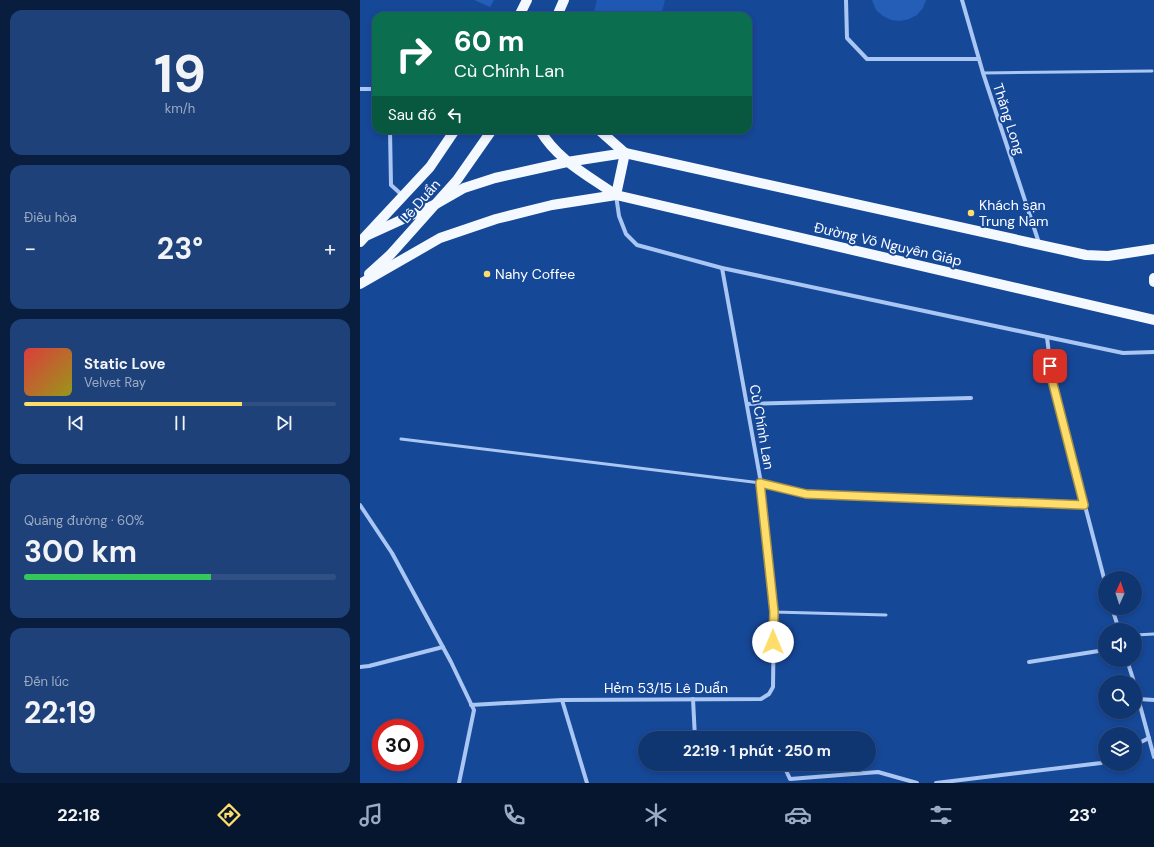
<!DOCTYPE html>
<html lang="vi">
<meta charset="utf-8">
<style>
body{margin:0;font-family:"DM Sans",sans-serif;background:#1e417a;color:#f1f3f6;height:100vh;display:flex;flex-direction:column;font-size:15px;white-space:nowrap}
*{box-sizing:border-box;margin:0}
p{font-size:13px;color:#9cabc4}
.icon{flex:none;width:22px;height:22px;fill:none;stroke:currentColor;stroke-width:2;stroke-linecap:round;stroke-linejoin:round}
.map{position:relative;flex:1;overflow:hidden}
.side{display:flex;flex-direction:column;gap:10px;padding:10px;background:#091e3f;width:360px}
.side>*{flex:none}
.hud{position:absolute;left:12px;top:12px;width:380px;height:122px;border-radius:12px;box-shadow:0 2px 6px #0003,0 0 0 1px #305084;background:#0b6e4f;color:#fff;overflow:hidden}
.needle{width:26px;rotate:3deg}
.fabs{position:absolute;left:738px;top:571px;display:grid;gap:8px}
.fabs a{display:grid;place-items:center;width:44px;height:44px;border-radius:50%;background:#103672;box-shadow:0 2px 6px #0003,0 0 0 1px #305084;font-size:20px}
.speed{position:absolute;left:12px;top:719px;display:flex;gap:8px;font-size:20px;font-weight:700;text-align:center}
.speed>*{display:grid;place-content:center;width:52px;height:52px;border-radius:50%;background:#103672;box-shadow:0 2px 6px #0003,0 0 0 1px #305084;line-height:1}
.speed .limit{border:6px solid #d22;background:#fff;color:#111}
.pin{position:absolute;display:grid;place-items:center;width:34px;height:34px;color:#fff;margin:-17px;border-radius:8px;box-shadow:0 2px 6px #0006}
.me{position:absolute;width:44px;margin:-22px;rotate:0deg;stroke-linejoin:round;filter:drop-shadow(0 0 3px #0008)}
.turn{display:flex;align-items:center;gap:14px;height:84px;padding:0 16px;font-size:18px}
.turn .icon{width:52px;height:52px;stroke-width:2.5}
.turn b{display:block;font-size:28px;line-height:34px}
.then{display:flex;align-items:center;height:38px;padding:0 16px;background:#0003;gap:8px;font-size:15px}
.big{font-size:30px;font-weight:700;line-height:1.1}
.side .card{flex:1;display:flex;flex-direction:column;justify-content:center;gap:6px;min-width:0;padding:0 14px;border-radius:12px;background:#1e417a}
.side .dial{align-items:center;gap:0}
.dial b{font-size:52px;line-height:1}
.song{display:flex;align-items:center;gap:12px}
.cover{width:48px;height:48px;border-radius:6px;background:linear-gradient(135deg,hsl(0 70% 55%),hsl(60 70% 35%))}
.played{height:4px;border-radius:2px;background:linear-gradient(90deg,#ffdd6a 70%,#305084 70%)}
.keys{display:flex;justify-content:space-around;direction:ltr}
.heat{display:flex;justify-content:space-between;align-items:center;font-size:22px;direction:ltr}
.charge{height:6px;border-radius:3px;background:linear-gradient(90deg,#34c759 60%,#305084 0)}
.trip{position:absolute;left:278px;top:731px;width:238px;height:40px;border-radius:20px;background:#103672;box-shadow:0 2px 6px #0003,0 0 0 1px #305084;font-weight:700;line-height:40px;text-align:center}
.tabs{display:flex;height:64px;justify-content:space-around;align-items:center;background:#06162e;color:#9cabc4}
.tabs .icon{width:28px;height:28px}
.tabs .active{color:#ffdd6a}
.tabs b{font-size:18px;color:#f1f3f6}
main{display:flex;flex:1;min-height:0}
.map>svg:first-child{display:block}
.green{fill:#1f58b2}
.building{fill:#255eb7}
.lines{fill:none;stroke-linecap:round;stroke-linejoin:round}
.lane{stroke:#aac6f2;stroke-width:3}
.street{stroke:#aac6f2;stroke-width:4}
.primary{stroke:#f4f8ff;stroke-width:10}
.route-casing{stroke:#a69045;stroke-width:10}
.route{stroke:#ffdd6a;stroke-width:7}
.poi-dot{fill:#ffdd6a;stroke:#164898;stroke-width:1.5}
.labels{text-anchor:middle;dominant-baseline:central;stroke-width:4;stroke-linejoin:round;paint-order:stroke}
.street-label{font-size:14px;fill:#fff;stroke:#164898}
.poi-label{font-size:14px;fill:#fff;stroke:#164898;text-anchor:start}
</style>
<main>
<section class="side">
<div class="card dial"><b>19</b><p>km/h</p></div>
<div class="card"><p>Điều hòa</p>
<div class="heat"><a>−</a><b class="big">23°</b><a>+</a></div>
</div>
<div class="card">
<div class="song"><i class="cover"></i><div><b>Static Love</b><p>Velvet Ray</p></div></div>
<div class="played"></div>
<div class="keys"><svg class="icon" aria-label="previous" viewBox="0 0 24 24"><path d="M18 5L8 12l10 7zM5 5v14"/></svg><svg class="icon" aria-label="pause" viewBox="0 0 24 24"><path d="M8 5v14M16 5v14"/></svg><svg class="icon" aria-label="next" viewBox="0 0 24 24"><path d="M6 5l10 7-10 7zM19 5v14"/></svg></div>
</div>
<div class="card"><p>Quãng đường · 60%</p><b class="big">300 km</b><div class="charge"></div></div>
<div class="card"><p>Đến lúc</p><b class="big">22:19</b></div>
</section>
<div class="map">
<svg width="794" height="783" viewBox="0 0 794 783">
<rect width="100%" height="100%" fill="#164898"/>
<!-- green -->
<path class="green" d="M237 0H305L301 16H233Z"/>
<!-- building -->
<g class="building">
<path d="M114 0H134L130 7Z"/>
<path d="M512 0H566L563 8 557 15 549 19 540 21 531 20 523 16 516 10Z"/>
</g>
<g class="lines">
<!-- lane -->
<g class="lane">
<path d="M623 73 792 71"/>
<path d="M41 439 401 483 414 612 526 615"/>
<path d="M775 635 794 634"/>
</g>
<!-- street -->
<g class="street">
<path d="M486 0 487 38 507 59H619"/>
<path d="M602 0 623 73 679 243"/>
<path d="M0 89H16"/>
<path d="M30 130 31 185 42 195"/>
<path d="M256 195 259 216 266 234 277 245 362 268 687 337 763 353 794 352"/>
<path d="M362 268 401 483 446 494 724 505"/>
<path d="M687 337 692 380 745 582"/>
<path d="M387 404 611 398"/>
<path d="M0 505 32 553 91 662 114 710 99 783"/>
<path d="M752 608 759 630"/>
<path d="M767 660 774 682"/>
<path d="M669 662 745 650"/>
<path d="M0 667 9 666 83 647"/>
<path d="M775 687 794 757"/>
<path d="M333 699 335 738"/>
<path d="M779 699 794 700"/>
<path d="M202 700 227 783"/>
<path d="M111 705 202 700 401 699 409 694 413 687 414 612"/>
<path d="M775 745 789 738"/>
<path d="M423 764 430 779 518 772 557 783"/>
<path d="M576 783 741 763 745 761"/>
</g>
<!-- primary -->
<g class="primary">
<path d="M159 16 167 0"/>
<path d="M197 16 204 0"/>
<path d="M180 130C197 160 229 176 256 195L794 320"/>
<path d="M239 130 265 153"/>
<path d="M256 195 265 153"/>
<path d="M8 235 76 204 104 188 135 178 207 162 265 153 726 255 748 256 794 249"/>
<path d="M0 242 70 167 95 130"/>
<path d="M9 274 30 255 97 180 132 130"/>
<path d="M794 278V282"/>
<path d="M0 284 80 238 136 219 192 205 256 195"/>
</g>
</g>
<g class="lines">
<!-- route casing -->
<g class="route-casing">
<path id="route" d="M413 642 414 612 400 483 446 494 724 505 692 380 690 366"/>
</g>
<!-- route -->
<use href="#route" class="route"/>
</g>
<!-- markers -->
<g class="poi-dot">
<circle cx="611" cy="213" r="4"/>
<circle cx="127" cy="274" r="4"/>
</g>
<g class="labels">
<!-- street labels -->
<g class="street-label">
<text transform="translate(649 119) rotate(72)">Thăng Long</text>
<text transform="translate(60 201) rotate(-49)">Lê Duẩn</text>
<text transform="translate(528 244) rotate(13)">Đường Võ Nguyên Giáp</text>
<text transform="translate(402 427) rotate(80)">Cù Chính Lan</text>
<text x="306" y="688">Hẻm 53/15 Lê Duẩn</text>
</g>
<!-- poi labels -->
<g class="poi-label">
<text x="619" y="205">Khách sạn<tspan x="619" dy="16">Trung Nam</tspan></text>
<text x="135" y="274">Nahy Coffee</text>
</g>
</g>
</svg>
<div class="fabs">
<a><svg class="needle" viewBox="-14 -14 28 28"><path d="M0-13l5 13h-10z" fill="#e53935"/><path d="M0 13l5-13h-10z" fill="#9cabc4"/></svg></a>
<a><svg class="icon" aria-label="sound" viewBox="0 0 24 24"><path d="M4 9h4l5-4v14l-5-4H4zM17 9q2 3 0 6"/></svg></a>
<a><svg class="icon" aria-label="search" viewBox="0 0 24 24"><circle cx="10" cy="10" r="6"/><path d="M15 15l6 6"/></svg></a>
<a><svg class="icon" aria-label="layers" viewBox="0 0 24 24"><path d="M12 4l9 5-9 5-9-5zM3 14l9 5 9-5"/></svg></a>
</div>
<div class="speed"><div class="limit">30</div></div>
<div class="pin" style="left:690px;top:366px;background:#d93025"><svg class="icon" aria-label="arrive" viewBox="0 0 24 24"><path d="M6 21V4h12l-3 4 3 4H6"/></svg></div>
<svg class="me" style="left:413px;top:642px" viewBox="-20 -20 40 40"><circle r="19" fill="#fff"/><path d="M0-13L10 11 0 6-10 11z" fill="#ffdd6a"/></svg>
<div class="trip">22:19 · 1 phút · 250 m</div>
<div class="hud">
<div class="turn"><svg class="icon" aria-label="right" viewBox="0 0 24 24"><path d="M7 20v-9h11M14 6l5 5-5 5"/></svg><div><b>60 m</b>Cù Chính Lan</div></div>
<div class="then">Sau đó<svg class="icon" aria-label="left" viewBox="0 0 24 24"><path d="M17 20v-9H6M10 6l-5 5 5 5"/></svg></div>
</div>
</div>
</main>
<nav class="tabs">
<b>22:18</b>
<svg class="icon active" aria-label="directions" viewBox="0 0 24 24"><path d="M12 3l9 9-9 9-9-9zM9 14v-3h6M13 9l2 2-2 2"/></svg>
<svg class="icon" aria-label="music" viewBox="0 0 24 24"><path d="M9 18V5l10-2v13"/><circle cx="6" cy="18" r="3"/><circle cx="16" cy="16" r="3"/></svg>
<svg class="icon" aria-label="phone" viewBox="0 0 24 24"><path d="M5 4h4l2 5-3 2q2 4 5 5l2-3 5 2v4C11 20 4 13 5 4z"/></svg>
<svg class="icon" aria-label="climate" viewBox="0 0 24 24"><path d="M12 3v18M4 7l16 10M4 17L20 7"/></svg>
<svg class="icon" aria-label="car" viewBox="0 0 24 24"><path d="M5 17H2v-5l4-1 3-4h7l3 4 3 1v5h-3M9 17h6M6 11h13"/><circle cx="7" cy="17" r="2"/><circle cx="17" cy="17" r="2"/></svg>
<svg class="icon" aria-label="filters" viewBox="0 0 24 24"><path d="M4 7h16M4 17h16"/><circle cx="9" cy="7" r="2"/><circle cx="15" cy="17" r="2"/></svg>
<b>23°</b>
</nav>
